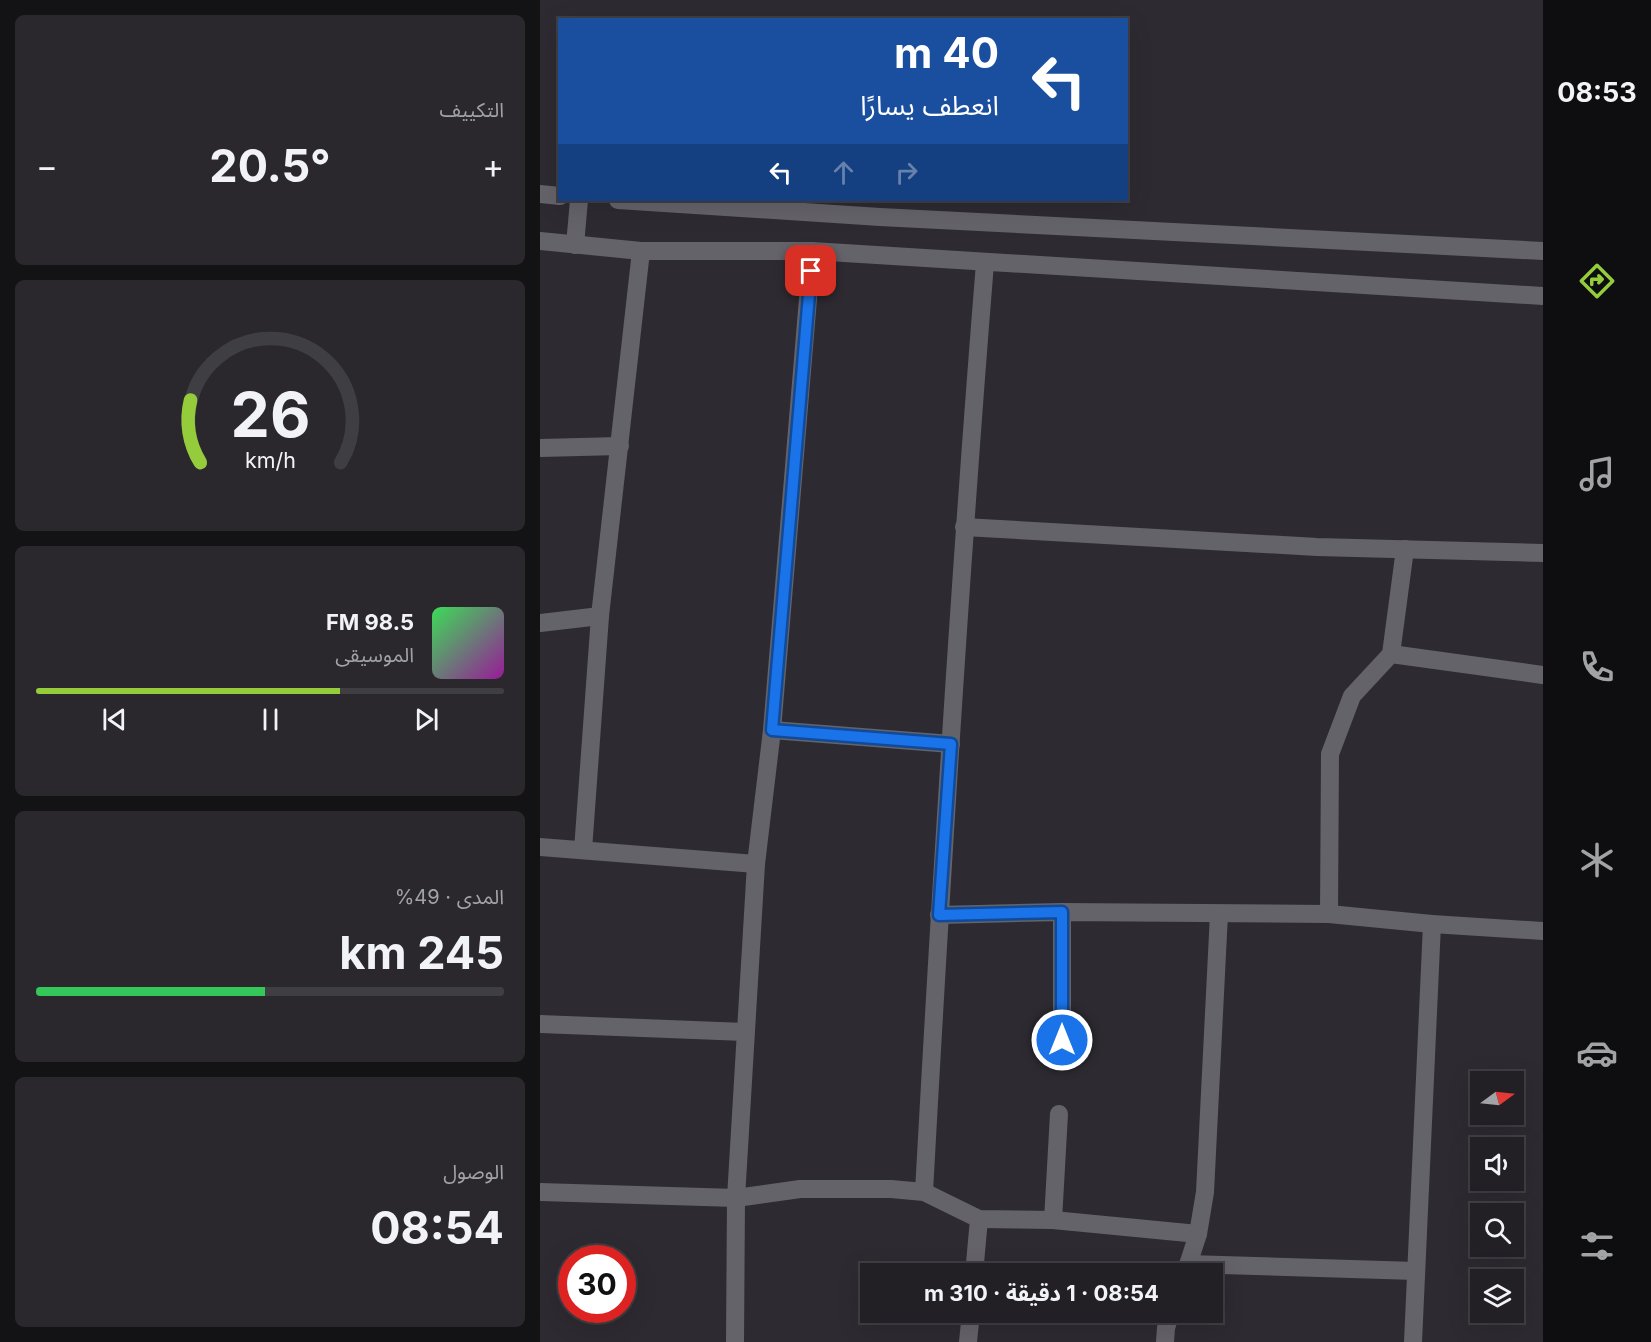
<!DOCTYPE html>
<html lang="ar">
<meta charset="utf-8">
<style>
body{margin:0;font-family:Inter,"Noto Sans Arabic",sans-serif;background:#2a282d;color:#f1f3f6;direction:rtl;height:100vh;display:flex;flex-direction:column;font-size:22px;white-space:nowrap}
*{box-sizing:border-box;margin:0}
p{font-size:20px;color:#a2a3a7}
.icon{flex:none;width:33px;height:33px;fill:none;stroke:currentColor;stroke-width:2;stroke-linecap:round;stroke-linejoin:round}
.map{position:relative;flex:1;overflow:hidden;direction:ltr}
.panel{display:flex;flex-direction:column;gap:15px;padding:15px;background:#131214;width:540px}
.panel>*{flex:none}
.banner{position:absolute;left:18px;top:18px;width:570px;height:183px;border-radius:0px;box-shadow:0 6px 24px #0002,0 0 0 2px #3f3e42;direction:rtl;background:#1a4fa0;color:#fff;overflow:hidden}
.needle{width:39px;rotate:75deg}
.controls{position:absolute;left:930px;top:1071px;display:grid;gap:12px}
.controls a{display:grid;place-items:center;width:54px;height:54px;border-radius:0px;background:#222025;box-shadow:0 6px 24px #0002,0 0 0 2px #3f3e42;font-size:30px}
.speed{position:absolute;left:18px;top:1245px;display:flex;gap:12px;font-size:30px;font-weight:700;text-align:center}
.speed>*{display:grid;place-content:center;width:78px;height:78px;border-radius:50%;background:#222025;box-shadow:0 6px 24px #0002,0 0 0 2px #3f3e42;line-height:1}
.speed .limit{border:9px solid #d22;background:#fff;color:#111}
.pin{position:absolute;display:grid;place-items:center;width:51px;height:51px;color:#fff;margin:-26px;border-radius:12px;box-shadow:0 3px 9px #0006}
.me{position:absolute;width:66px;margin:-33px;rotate:0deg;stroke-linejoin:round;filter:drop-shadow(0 0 4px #0008)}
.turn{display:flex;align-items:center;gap:21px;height:126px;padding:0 30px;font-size:27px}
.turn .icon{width:78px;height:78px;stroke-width:2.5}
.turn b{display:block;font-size:42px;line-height:51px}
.lanes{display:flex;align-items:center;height:57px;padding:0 30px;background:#0003;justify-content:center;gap:30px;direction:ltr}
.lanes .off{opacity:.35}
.big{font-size:45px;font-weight:700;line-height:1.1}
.panel .widget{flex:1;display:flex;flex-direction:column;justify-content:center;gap:9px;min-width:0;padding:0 21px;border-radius:9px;background:#2a282d}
.panel .dial{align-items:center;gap:0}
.dial svg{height:156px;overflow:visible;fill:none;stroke:#3f3e42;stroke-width:7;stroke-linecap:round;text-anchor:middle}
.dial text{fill:#f1f3f6;stroke:none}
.song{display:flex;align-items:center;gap:18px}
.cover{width:72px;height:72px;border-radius:9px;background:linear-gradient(135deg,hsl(130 70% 55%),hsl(300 70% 35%))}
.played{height:6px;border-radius:3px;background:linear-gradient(90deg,#94cc3c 65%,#3f3e42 65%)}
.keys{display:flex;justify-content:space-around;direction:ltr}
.heat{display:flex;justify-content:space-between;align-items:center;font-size:33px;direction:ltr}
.charge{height:9px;border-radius:4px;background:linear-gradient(90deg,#34c759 49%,#3f3e42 0)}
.trip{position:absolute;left:320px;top:1263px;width:363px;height:60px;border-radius:0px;background:#222025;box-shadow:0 6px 24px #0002,0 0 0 2px #3f3e42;font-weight:700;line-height:60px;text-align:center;direction:rtl}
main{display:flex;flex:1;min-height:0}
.tab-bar{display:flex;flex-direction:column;width:108px;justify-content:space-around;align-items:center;background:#0e0d0f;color:#a2a3a7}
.tab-bar .icon{width:42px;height:42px}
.tab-bar .selected{color:#94cc3c}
.tab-bar b{font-size:27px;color:#f1f3f6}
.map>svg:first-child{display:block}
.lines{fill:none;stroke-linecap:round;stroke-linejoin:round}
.street{stroke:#65636a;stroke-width:18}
.secondary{stroke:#65636a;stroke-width:18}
.route-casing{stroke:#114b97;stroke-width:15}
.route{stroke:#1a73e8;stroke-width:10}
</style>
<main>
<nav class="tab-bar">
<b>08:53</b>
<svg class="icon selected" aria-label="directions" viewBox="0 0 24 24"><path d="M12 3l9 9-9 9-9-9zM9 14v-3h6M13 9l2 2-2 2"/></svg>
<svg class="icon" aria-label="music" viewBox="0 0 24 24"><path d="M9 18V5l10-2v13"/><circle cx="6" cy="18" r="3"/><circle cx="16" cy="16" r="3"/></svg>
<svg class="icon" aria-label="phone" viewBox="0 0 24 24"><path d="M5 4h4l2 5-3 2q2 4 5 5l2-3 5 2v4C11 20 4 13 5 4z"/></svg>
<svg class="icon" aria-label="climate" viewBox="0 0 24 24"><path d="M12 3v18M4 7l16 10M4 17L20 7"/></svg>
<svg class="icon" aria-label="car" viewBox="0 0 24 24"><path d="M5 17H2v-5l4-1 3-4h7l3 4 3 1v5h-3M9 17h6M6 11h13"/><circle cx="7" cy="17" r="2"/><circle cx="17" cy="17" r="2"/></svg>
<svg class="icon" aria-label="filters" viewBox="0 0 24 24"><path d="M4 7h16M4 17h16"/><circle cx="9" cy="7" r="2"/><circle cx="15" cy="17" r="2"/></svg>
</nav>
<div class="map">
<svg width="1003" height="1342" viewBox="0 0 1003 1342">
<rect width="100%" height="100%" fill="#2d2b31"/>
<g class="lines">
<!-- street -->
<g class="street">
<path d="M0 448 80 446"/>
<path d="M424 527 777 547 1003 553"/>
<path d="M0 623 60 616"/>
<path d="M851 654 1003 675"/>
<path d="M232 730 411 744"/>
<path d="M0 847 216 864"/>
<path d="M43 850 60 616 101 251"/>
<path d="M522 912V1040"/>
<path d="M789 914 790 754 812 696 851 654 865 549"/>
<path d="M399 915 522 912 789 914 892 924 1003 931"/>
<path d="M0 1024 205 1032"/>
<path d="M0 1192 196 1198 260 1189H351L384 1192 439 1219 513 1220 658 1234"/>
<path d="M384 1192C401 882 420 572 445 263"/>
<path d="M513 1220 519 1114"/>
<path d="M648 1264 876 1271"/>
<path d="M434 1274 439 1219"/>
<path d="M645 1274 658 1234 665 1192 679 914"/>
<path d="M195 1342 196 1198 216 864 232 730 272 251"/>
<path d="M428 1342 431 1312"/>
<path d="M625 1342 626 1328 631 1312"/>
<path d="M873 1342 892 924"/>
</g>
<!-- secondary -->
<g class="secondary">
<path d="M0 194 20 196"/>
<path d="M78 200 340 217 1003 251"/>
<path d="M0 241 101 251H272L1003 296"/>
<path d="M35 245 39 200"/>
</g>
</g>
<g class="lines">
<!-- route casing -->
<g class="route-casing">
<path id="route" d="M271 271 232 730 411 744 399 915 522 912V1040"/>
</g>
<!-- route -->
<use href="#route" class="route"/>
</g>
</svg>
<div class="controls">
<a><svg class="needle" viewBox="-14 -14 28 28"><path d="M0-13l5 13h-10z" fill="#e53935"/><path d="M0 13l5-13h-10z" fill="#a2a3a7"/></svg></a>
<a><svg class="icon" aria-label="sound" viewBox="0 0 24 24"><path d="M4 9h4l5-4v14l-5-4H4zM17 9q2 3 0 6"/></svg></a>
<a><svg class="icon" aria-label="search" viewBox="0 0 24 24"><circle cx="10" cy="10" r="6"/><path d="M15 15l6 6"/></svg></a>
<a><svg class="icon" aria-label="layers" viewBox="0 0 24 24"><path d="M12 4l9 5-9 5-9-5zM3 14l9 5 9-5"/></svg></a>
</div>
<div class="speed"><div class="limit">30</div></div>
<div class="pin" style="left:271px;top:271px;background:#d93025"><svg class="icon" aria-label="arrive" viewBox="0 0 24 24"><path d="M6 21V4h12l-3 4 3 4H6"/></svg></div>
<svg class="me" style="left:522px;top:1040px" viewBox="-20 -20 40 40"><circle r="17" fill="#1a73e8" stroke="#fff" stroke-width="3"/><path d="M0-11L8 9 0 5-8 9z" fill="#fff"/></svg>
<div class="trip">08:54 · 1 دقيقة · 310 m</div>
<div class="banner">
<div class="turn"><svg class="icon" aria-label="left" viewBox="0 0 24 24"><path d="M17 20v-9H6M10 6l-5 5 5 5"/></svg><div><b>40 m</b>انعطف يسارًا</div></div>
<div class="lanes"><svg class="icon" aria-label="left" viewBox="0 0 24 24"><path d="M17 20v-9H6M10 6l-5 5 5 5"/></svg><svg class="icon off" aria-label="ahead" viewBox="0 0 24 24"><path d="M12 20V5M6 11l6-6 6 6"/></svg><svg class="icon off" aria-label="right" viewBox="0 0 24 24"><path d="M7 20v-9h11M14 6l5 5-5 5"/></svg></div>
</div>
</div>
<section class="panel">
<div class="widget"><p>التكييف</p>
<div class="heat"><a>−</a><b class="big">20.5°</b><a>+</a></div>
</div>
<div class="widget dial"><svg viewBox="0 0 100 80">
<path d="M14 69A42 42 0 1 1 86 69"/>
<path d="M14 69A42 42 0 0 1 9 37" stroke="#94cc3c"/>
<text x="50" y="56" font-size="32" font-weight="700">26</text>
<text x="50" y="72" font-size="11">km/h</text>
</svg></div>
<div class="widget">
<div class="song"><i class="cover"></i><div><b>98.5 FM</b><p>الموسيقى</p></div></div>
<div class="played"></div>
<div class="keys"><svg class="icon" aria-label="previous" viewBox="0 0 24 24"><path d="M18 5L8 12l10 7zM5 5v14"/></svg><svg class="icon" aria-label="pause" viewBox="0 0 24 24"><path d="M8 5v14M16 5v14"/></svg><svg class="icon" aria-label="next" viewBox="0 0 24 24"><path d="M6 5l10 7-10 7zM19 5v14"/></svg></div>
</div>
<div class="widget"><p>المدى · 49%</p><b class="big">245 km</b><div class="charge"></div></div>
<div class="widget"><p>الوصول</p><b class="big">08:54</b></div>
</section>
</main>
